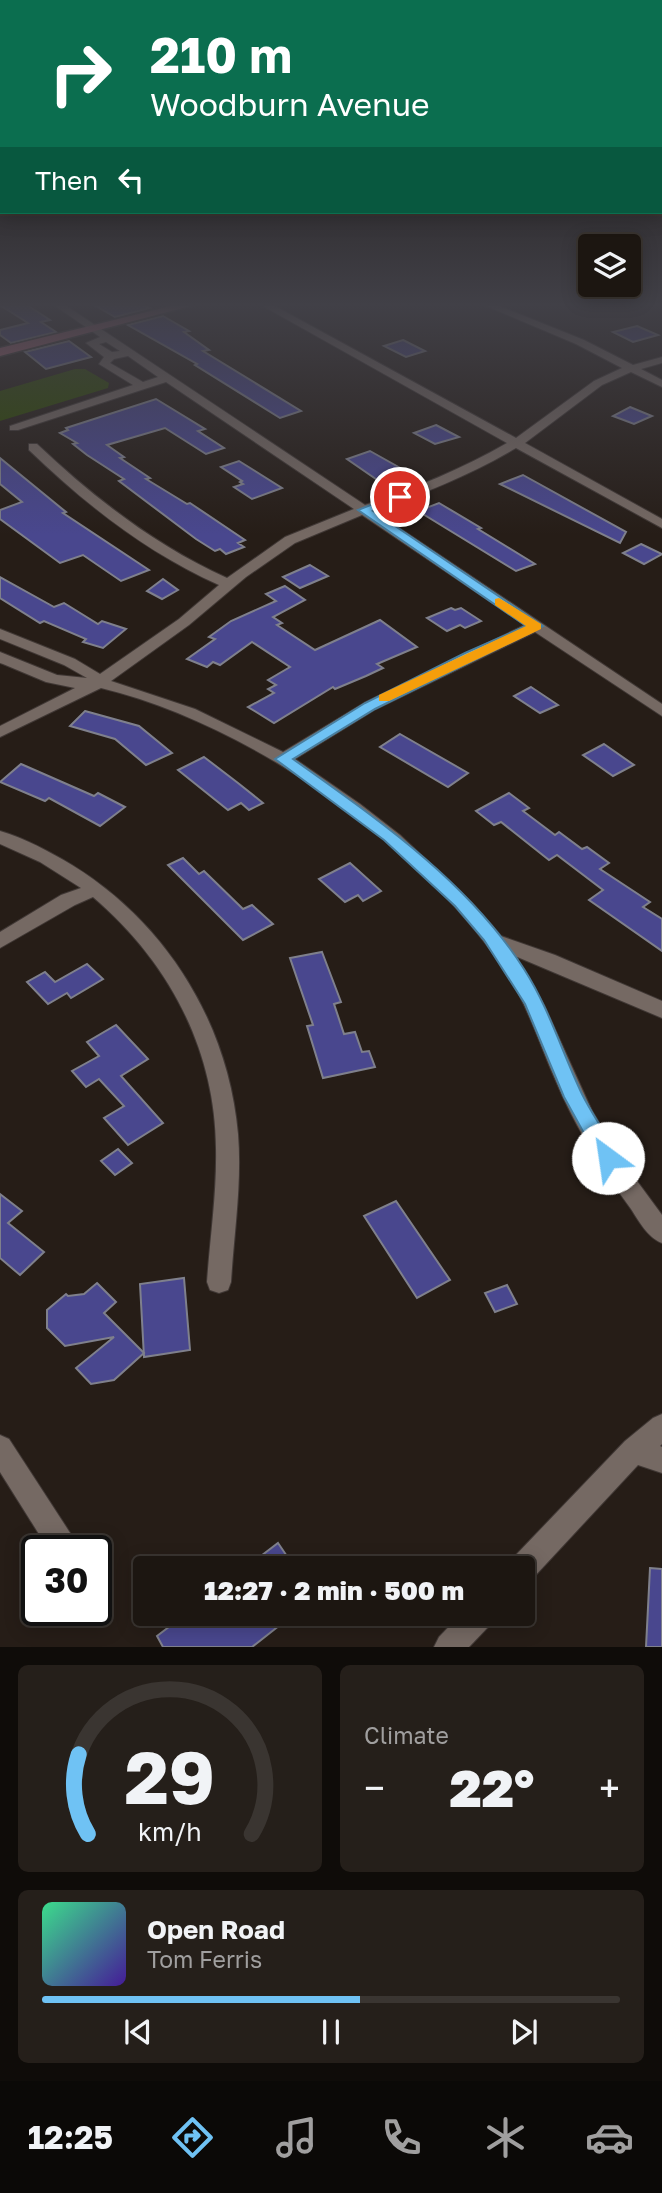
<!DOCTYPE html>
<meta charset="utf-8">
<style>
body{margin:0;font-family:"Golos Text",sans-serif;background:#251f1a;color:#f1f3f6;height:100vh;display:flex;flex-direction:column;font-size:26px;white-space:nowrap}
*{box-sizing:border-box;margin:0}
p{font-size:23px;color:#a09f9f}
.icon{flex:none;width:38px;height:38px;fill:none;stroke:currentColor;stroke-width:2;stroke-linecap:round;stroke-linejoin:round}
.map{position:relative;height:1647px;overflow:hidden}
.drawer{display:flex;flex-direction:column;gap:18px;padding:18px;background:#0f0c09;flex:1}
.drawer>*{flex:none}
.top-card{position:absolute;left:0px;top:0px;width:663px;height:214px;box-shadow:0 4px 18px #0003,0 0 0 2px #3a3531;background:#0b6e4f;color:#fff;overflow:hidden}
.buttons{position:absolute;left:578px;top:234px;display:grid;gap:14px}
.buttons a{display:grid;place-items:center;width:63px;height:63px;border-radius:7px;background:#1c1611;box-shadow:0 4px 18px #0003,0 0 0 2px #3a3531;font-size:35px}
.speed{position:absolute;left:21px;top:1535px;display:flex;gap:14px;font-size:35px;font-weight:700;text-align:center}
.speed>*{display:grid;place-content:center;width:91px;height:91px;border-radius:50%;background:#1c1611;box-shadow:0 4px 18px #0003,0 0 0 2px #3a3531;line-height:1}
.speed .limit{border:4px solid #111;border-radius:10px;background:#fff;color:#111}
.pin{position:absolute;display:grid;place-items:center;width:60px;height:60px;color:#fff;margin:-30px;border:4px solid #fff;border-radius:50%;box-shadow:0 2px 7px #0007}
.me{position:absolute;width:77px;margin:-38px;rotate:329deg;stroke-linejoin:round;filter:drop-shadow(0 0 5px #0008)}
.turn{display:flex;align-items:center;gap:24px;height:147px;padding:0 35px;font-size:32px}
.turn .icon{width:91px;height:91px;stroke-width:2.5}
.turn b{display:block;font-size:49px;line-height:60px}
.then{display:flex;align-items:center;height:66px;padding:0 35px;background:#0003;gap:14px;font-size:26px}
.big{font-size:52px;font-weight:800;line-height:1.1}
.drawer .card{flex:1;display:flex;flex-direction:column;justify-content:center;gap:10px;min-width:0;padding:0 24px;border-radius:10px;background:#251f1a}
.drawer .dial{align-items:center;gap:0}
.dial svg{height:182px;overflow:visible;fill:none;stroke:#3a3531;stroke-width:7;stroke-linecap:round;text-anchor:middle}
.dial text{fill:#f1f3f6;stroke:none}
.song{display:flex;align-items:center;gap:21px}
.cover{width:84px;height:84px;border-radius:10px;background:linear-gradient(135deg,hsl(150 70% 55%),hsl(260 70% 35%))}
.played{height:7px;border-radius:4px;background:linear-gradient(90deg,#6fc2f4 55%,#3a3531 55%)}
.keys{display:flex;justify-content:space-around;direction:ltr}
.heat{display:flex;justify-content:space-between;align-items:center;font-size:38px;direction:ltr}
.drawer .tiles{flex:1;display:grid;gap:18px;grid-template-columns:1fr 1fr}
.card:last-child{grid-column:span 2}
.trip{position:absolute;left:133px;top:1556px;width:402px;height:70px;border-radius:7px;background:#1c1611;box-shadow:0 4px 18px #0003,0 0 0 2px #3a3531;font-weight:800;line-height:70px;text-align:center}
.tabs{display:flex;height:112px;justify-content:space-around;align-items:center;background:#0b0907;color:#a09f9f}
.tabs .icon{width:49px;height:49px}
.tabs .selected{color:#6fc2f4}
.tabs b{font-size:32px;color:#f1f3f6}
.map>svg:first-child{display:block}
.green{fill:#2d4800}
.building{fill:#49478e;stroke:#7f808c;stroke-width:2}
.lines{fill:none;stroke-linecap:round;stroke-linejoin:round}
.minor-casing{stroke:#403835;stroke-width:2}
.major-casing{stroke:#403835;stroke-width:3}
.minor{fill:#756963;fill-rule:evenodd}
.major{fill:#ae6476;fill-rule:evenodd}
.route{fill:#6fc2f4;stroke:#487e9f;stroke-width:2}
.slow{fill:#f59e0b}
</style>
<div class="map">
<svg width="662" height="1647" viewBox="0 0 662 1647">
<rect width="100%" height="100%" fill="#261d17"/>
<!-- green -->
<path class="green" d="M75 369H85L109 383 108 388 0 421V391Z"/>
<!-- building -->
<g class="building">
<path d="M0 305H27L50 320 41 322 56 332 11 343 0 335V330L28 323Z"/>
<path d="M94 305H144L150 308 115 317Z"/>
<path d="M163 316 189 331 184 332 209 350 203 351 301 411 280 418 195 365 197 364 128 325Z"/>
<path d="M637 326 658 335 633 342 613 332Z"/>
<path d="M403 340 425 351 406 357 384 346Z"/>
<path d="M69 341 91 357 46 369 25 352Z"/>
<path d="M156 399 205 429 198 431 224 448 206 454 165 428 107 445 124 457 120 458 150 478 146 479 187 504 190 503 245 540 238 543 244 547 226 554 220 549 215 551 196 539 119 481 124 479 87 455 73 444 77 443 60 433 68 430 66 428Z"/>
<path d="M630 407 652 416 634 424 613 416Z"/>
<path d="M436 425 459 437 435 444 414 433Z"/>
<path d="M370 451 411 474 383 484 347 459Z"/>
<path d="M0 458 66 512 63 513 149 570 121 581 83 555 60 563 0 519V510L22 502 0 484Z"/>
<path d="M239 461 282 488 252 499 234 487 243 484 240 482 242 481 221 467Z"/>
<path d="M523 475 626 532 620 543 500 484Z"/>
<path d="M439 503 481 528 478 529 535 564 516 571 418 511Z"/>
<path d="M641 544 662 554 644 564 623 553Z"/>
<path d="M310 565 328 576 300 588 283 577Z"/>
<path d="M0 577 54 607 64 603 98 624 102 621 126 629 103 648 83 642 86 639 44 621 40 623 0 598Z"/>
<path d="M163 579 178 590 162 599 147 591Z"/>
<path d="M285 586 305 600 273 617 282 623 277 625 315 650 380 620 417 647 377 664 383 668 366 676 335 689 333 687 274 723 248 707 274 693 268 689 276 685 268 680 290 667 252 642 220 665 213 662 207 667 187 659 215 639 209 637 231 621 276 601 266 594Z"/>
<path d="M451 608 455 610 461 608 481 621 465 628 460 625 447 631 427 618Z"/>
<path d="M531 687 558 705 540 713 514 696Z"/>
<path d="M85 711 139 726 172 753 146 765 115 739 70 726Z"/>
<path d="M400 734 468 773 448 787 380 747Z"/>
<path d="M604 744 634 765 613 776 583 755Z"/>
<path d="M204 757 238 783 263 803 249 810 241 803 228 810 178 770Z"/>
<path d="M21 764 94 796 98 793 125 807 100 826 49 798 45 801 0 782Z"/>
<path d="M509 793 529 808 523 811 555 835 559 832 582 849 587 847 609 863 600 869 650 902 643 907 662 919V951L589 900 603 890 557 855 549 860 501 822 494 825 476 811Z"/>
<path d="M183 858 199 874 204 871 243 909 252 905 273 924 243 940 168 865Z"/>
<path d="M350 863 381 891 363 901 358 895 345 902 319 879Z"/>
<path d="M322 952 341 1002 334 1004 344 1034 355 1032 362 1052 369 1051 375 1067 323 1078 307 1026 313 1025 290 958Z"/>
<path d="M87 964 103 979 71 998 67 993 48 1004 27 982 45 972 55 982Z"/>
<path d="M116 1025 148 1059 121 1076 163 1123 128 1145 104 1118 124 1106 99 1079 86 1087 72 1071 99 1056 87 1042Z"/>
<path d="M118 1149 132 1163 115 1175 101 1161Z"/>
<path d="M0 1194 22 1211 8 1223 44 1252 20 1275 0 1258Z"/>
<path d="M396 1201 450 1280 417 1298 364 1216Z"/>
<path d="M184 1278 190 1350 144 1357 140 1284Z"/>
<path d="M97 1283 116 1302 104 1313 144 1353 114 1380 91 1384 76 1368 114 1337 65 1346 47 1328V1310L66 1294 68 1296 84 1294Z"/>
<path d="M507 1285 517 1304 495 1312 485 1293Z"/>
<path d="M278 1543 295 1568H245Z"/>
<path d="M650 1568 662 1569V1647H646Z"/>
<path d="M186 1614H294L252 1647H163L157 1636Z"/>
</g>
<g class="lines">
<!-- minor casing -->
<g class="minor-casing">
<g id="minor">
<path d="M54 305H65L365 505C415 488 462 469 507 443L261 305H273L516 438 594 381 622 368 576 344 484 305H497L584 340 633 365 662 357V363L641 369 662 380V387L631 372 602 385 525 443 662 519V528L516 448C471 475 423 494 374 511L662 704V716L535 632 376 709 295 759 360 804 400 835 471 902 501 936 555 955 662 1001V1018L515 956 544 1005 592 1111 623 1162 662 1215V1243C648 1238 639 1221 631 1209 602 1169 575 1127 556 1081 541 1048 530 1011 511 980 429 849 251 724 101 688L0 737V726L75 688 46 682 3 664 0 663V652L57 675 87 678 64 665 0 639V629L75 659 100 674 179 619 219 585C147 553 85 504 29 450V444H37C94 498 156 546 227 578L285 537 354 509 166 382 18 430H10V426L133 385 99 364 104 357 86 343 100 337ZM106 342 120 351 112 352 99 344ZM128 356 158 377 143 382 110 363 114 359ZM362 515 525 625 364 703 283 752 195 709 111 681 189 625 246 577 295 543Z"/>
<path d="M0 831C25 838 50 852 72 865 166 923 228 1022 238 1134 242 1183 234 1233 231 1282L228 1290 219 1293 210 1290 207 1282C210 1238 217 1193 216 1148 215 1048 168 961 93 897L75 905 0 948V932L61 895 81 888 40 862 0 844Z"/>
<path d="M662 1414V1444L660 1446 662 1447V1473L638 1465 533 1578 523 1582V1568H509L513 1558 625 1441 653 1418Z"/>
<path d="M0 1435 9 1439 74 1539 77 1550H49L0 1472Z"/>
<path d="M461 1614H495L491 1624 469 1647H434L439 1637Z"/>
</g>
</g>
<!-- major casing -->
<g class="major-casing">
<path id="major" d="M175 305H194L0 356V348Z"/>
</g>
<!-- minor -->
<use href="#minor" class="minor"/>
<!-- major -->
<use href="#major" class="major"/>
</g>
<!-- sky -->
<linearGradient id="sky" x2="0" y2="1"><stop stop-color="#15100d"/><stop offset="0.57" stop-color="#414047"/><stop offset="1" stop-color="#414047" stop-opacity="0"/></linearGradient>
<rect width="662" height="535" fill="url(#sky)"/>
<!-- route -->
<path class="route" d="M396 495 406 497 373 511 543 626 375 709 293 759C377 819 467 880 524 969 549 1008 562 1052 582 1094 593 1116 608 1136 618 1158L615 1164 608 1167 601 1164 564 1097 525 1004 484 940 455 906 384 840 275 759 365 703 465 653 526 626 358 510Z"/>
<!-- slow -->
<path class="slow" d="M499 598 541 624V629L389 701H379V695L526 626 495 605V599Z"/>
</svg>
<div class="buttons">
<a><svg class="icon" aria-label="layers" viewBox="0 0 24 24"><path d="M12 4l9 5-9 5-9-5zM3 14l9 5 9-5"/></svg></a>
</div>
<div class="speed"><div class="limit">30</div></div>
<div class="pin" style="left:400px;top:497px;background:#d93025"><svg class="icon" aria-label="arrive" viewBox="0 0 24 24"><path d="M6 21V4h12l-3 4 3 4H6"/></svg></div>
<svg class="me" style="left:608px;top:1158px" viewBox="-20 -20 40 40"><circle r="19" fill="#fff"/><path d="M0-13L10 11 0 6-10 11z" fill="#6fc2f4"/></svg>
<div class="trip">12:27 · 2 min · 500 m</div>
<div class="top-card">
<div class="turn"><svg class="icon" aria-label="right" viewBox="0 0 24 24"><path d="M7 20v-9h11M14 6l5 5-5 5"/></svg><div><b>210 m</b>Woodburn Avenue</div></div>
<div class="then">Then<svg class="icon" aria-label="left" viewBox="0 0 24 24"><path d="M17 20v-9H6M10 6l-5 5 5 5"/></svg></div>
</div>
</div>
<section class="drawer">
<div class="tiles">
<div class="card dial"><svg viewBox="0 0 100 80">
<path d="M14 69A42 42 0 1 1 86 69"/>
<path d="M14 69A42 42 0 0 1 10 34" stroke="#6fc2f4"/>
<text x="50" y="56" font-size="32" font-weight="700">29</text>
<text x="50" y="72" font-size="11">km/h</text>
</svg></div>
<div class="card"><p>Climate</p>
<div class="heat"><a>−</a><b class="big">22°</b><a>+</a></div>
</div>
<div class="card">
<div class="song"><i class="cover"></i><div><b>Open Road</b><p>Tom Ferris</p></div></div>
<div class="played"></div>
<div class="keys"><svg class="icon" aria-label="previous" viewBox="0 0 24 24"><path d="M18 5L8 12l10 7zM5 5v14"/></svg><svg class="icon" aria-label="pause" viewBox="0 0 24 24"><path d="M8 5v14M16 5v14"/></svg><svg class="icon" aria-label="next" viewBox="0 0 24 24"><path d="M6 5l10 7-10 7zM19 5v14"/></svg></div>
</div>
</div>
</section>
<nav class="tabs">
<b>12:25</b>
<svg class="icon selected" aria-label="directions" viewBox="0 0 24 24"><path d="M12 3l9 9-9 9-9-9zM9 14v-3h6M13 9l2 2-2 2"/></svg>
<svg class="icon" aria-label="music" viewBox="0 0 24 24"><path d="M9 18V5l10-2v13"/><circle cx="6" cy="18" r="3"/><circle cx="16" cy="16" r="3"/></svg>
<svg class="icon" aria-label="phone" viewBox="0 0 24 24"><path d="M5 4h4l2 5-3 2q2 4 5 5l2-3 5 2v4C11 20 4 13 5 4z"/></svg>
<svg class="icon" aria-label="climate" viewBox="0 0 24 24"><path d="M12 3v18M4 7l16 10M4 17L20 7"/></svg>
<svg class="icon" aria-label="car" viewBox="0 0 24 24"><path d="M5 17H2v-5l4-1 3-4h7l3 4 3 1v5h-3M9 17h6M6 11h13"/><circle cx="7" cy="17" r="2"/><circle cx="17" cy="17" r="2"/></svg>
</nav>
